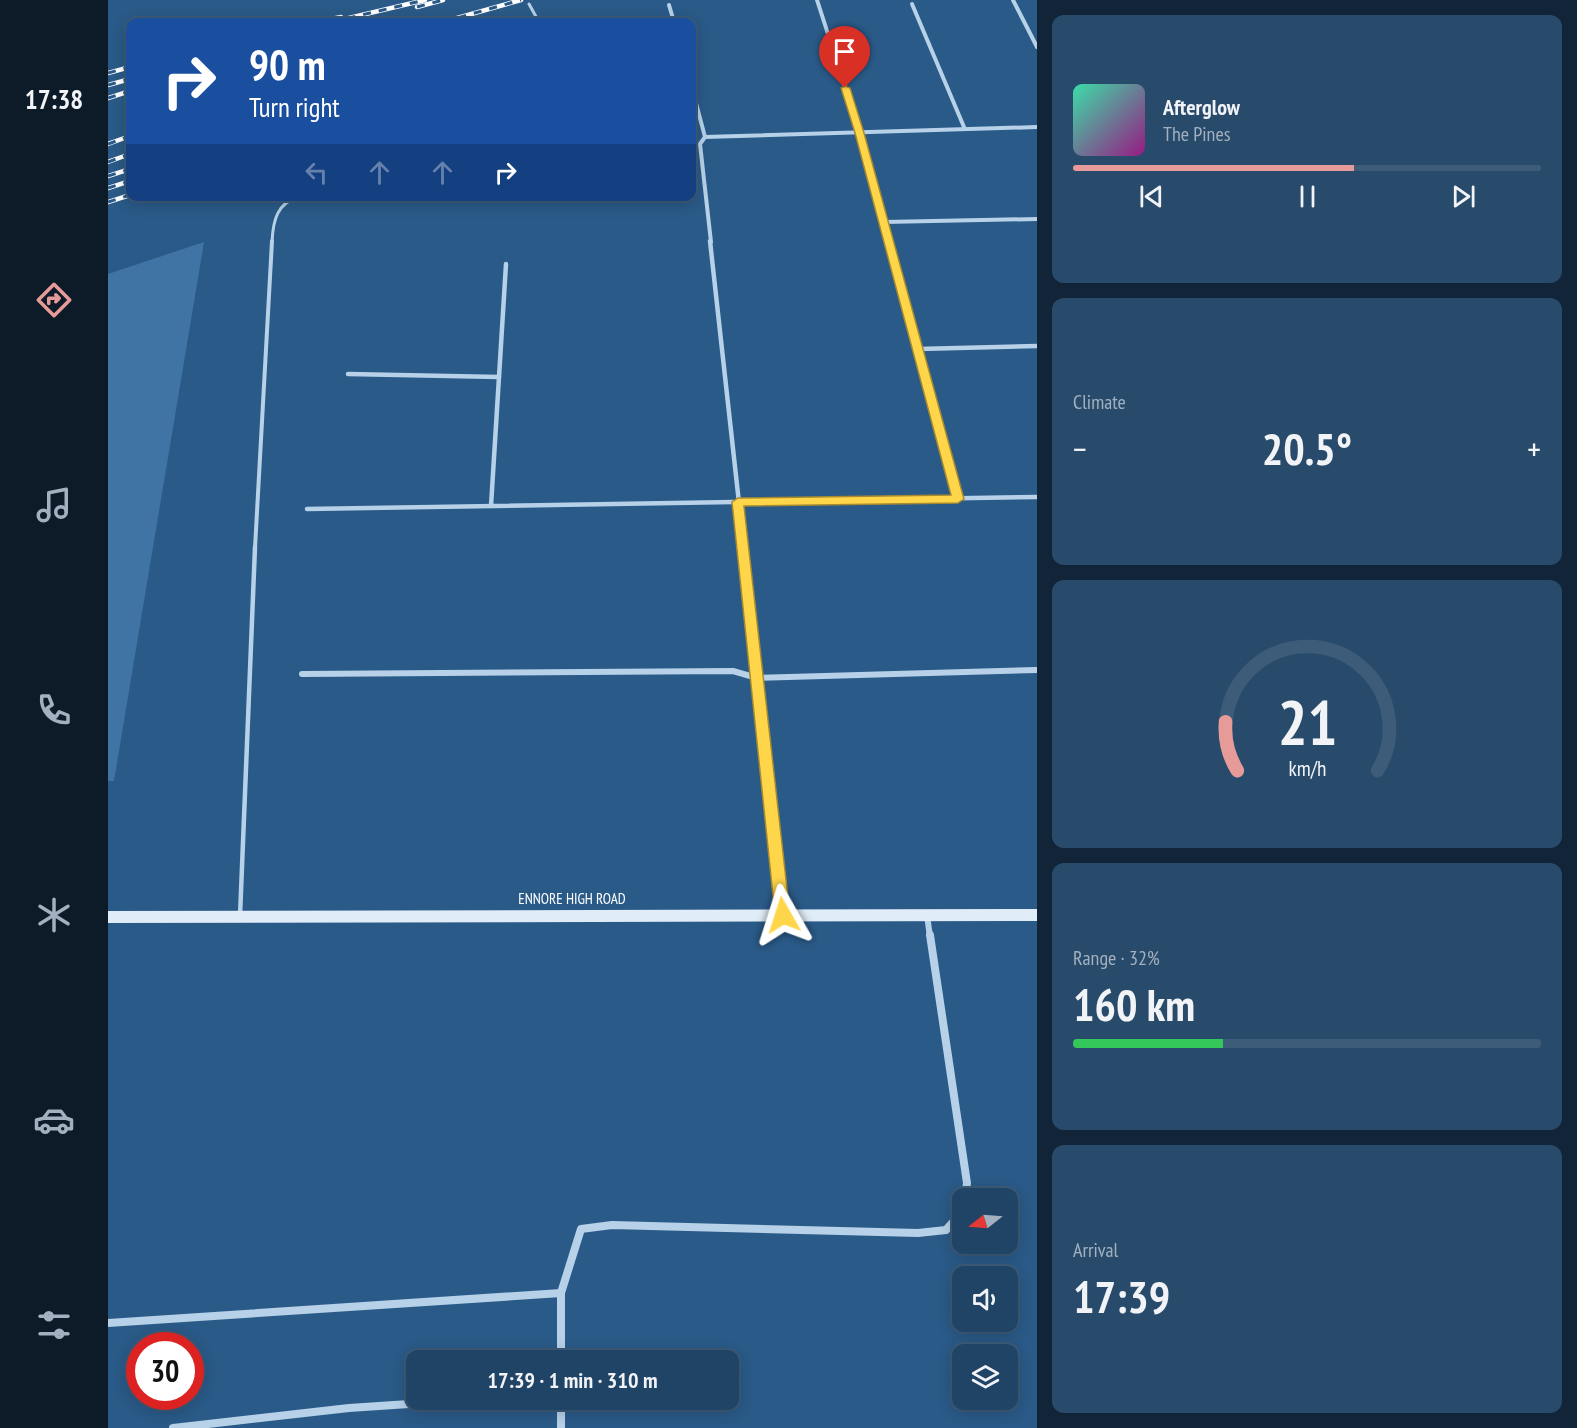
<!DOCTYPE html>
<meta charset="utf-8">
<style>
body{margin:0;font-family:"PT Sans Narrow",sans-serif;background:#284b6c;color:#f1f3f6;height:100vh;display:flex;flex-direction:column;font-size:22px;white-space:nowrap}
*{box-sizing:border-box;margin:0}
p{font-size:20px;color:#a2b0bf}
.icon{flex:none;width:33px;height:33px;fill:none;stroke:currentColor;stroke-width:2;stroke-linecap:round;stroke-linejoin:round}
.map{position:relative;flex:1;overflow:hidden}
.details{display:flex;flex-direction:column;gap:15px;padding:15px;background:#122538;width:540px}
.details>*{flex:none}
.guide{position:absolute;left:18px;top:18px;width:570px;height:183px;border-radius:12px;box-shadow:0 3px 15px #0003,0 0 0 2px #3d5c7a;background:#1a4fa0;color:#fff;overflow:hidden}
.needle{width:39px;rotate:253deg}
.fabs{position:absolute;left:844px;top:1188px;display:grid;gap:12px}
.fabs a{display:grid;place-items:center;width:66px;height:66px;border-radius:12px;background:#204466;box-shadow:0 3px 15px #0003,0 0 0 2px #3d5c7a;font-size:30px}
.speed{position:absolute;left:18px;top:1332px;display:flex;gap:12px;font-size:30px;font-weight:700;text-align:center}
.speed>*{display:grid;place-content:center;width:78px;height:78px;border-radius:50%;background:#204466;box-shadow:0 3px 15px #0003,0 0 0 2px #3d5c7a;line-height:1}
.speed .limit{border:9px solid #d22;background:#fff;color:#111}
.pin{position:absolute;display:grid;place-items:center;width:51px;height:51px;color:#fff;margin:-62px -26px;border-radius:50% 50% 50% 0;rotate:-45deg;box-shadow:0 0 6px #0007}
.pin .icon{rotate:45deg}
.me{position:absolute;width:66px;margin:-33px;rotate:354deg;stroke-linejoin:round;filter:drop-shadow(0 0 4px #0008)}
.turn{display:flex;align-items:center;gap:21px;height:126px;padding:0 24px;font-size:27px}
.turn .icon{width:78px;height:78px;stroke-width:2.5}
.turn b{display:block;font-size:42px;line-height:51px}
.lanes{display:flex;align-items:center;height:57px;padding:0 24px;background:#0003;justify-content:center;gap:30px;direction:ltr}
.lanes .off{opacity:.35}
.big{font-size:45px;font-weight:800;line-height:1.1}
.details .card{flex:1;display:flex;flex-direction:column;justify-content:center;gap:9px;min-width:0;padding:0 21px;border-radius:12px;background:#284b6c}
.details .dial{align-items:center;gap:0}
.dial svg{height:156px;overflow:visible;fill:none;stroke:#3d5c7a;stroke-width:7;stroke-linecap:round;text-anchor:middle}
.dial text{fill:#f1f3f6;stroke:none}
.song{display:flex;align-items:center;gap:18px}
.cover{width:72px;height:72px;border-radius:9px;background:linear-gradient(135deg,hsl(160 70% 55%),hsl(310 70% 35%))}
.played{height:6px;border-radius:3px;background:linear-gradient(90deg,#e69b98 60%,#3d5c7a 60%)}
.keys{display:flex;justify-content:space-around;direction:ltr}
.heat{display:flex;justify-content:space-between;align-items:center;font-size:33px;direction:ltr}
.charge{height:9px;border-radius:4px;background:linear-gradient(90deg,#34c759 32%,#3d5c7a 0)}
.trip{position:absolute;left:298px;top:1350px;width:333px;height:60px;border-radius:12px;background:#204466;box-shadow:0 3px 15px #0003,0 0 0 2px #3d5c7a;font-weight:800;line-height:60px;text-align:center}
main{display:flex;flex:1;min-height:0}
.dock{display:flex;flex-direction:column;width:108px;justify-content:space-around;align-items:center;background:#0d1b29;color:#a2b0bf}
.dock .icon{width:42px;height:42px}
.dock .on{color:#e69b98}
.dock b{font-size:27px;color:#f1f3f6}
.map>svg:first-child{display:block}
.green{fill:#3f74a4}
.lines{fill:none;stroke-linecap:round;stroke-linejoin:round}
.lane-far2{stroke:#b6d1e8;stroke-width:3}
.lane-far1{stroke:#b6d1e8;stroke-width:4}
.lane{stroke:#b6d1e8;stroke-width:4.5}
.street-far3{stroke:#b6d1e8;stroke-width:4}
.street-far2{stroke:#b6d1e8;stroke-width:4.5}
.street-far1{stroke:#b6d1e8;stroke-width:6}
.street{stroke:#b6d1e8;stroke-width:8}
.secondary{fill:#e0ecf7;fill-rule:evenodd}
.rail-casing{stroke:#fff;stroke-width:4.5}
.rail{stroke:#2a5a88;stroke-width:3;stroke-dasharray:8;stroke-linecap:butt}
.route{fill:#ffd54a;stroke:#a68a30;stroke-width:1.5}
.labels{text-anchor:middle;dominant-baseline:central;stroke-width:6;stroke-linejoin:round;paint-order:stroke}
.street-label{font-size:15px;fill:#fff;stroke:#2a5a88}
</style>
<main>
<nav class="dock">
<b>17:38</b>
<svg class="icon on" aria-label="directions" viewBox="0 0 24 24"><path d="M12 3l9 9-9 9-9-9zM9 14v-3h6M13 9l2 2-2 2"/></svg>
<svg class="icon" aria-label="music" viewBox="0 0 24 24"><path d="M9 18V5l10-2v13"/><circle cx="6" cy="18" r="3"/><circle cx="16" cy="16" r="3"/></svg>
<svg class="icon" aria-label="phone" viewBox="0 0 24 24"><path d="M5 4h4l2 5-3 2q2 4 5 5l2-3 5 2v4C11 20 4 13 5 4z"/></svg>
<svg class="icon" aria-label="climate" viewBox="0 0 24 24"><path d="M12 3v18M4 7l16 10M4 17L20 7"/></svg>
<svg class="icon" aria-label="car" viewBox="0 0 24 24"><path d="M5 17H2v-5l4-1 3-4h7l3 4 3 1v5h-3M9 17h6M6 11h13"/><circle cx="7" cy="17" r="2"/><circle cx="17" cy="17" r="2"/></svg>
<svg class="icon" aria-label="filters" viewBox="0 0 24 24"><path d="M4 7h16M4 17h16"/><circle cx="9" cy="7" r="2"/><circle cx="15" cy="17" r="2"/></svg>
</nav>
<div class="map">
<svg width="929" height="1428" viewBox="0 0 929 1428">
<rect width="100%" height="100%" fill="#2a5a88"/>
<!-- green -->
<path class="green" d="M96 242 6 781H0V274Z"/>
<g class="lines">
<!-- lane-far2 -->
<g class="lane-far2">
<path d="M421 4 431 22"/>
<path d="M164 242C165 220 169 203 192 196"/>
</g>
<!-- lane-far1 -->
<path class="lane-far1" d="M147 548 164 241"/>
<!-- lane -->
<path class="lane" d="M132 916 147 547"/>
<!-- street-far3 -->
<g class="street-far3">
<path d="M709 0 752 133 781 242"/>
<path d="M905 0 929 47"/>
<path d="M804 4 856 127"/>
<path d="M561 5 566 22"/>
<path d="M584 88 597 137"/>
<path d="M776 222 929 219"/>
<path d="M603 242 592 144 597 137 929 127"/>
</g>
<!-- street-far2 -->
<g class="street-far2">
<path d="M602 241 636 548"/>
<path d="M781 241 850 499"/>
<path d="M810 349 929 346"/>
<path d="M240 374 391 377"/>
<path d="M383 506 398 264"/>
<path d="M199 509 929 497"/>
</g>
<!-- street-far1 -->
<g class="street-far1">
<path d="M635 547 675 915"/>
<path d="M194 674 625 671 649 678 929 670"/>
<path d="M819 915 822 937"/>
</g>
<!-- street -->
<g class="street">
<path d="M822 935 859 1183 857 1198"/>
<path d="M0 1323 453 1293"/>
<path d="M453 1360V1293L473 1229 504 1225 810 1233 838 1230 855 1211"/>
<path d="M453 1400V1428"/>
<path d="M65 1428 241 1408 361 1400"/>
</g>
<!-- secondary -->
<path class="secondary" d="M929 909V921L0 923V911Z"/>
<!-- rail casing -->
<g class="rail-casing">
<g id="rail">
<path d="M309 7 335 0"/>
<path d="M208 22 233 17"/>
<path d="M224 22 317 0"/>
<path d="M335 22 413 0"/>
<path d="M0 73 22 67"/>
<path d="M0 85 22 79"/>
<path d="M0 98 22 91"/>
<path d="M0 144 22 136"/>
<path d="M0 162 22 154"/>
<path d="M0 176 22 169"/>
<path d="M0 188 22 181"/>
<path d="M0 202 22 195"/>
</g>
</g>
<!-- rail -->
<use href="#rail" class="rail"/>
</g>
<!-- route -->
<path class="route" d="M737 86 742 88 756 133 856 499 850 503 636 506 682 915 680 919 675 921 669 919 667 915 624 502 630 498 843 495 747 133 733 88Z"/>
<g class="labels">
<!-- street labels -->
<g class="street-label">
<text x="464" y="898">ENNORE HIGH ROAD</text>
</g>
</g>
</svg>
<div class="fabs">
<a><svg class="needle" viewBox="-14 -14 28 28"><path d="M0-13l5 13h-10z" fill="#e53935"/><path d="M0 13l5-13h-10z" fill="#a2b0bf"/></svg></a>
<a><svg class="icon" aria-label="sound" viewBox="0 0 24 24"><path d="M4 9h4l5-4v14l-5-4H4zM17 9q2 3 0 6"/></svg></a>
<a><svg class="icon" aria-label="layers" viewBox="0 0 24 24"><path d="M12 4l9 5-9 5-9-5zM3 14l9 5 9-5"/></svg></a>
</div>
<div class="speed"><div class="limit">30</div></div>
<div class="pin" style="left:737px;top:88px;background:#d93025"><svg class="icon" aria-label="arrive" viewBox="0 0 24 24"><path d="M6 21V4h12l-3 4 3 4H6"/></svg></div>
<svg class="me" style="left:675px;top:915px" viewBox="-20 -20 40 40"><path d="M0-17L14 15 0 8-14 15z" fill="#ffd54a" stroke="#fff" stroke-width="4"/></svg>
<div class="trip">17:39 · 1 min · 310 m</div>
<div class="guide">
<div class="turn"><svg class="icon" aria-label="right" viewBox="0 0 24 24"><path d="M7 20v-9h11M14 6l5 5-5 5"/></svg><div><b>90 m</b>Turn right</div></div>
<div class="lanes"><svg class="icon off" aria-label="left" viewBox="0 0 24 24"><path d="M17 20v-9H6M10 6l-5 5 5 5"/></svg><svg class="icon off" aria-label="ahead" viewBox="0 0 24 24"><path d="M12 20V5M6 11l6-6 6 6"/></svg><svg class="icon off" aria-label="ahead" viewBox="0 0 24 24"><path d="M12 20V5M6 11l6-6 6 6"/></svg><svg class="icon" aria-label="right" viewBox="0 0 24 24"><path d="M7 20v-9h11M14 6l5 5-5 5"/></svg></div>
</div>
</div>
<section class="details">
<div class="card">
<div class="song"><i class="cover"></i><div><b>Afterglow</b><p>The Pines</p></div></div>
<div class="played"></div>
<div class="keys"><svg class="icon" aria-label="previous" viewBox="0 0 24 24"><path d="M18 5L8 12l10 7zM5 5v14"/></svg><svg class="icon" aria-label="pause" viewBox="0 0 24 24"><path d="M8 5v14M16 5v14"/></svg><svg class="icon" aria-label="next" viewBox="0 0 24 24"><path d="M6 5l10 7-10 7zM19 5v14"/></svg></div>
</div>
<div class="card"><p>Climate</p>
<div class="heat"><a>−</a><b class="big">20.5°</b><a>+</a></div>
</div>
<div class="card dial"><svg viewBox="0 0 100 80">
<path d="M14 69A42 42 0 1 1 86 69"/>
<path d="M14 69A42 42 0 0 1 8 44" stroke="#e69b98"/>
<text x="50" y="56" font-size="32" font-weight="700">21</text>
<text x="50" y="72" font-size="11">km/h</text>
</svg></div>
<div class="card"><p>Range · 32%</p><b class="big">160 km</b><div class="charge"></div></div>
<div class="card"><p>Arrival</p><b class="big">17:39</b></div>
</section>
</main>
